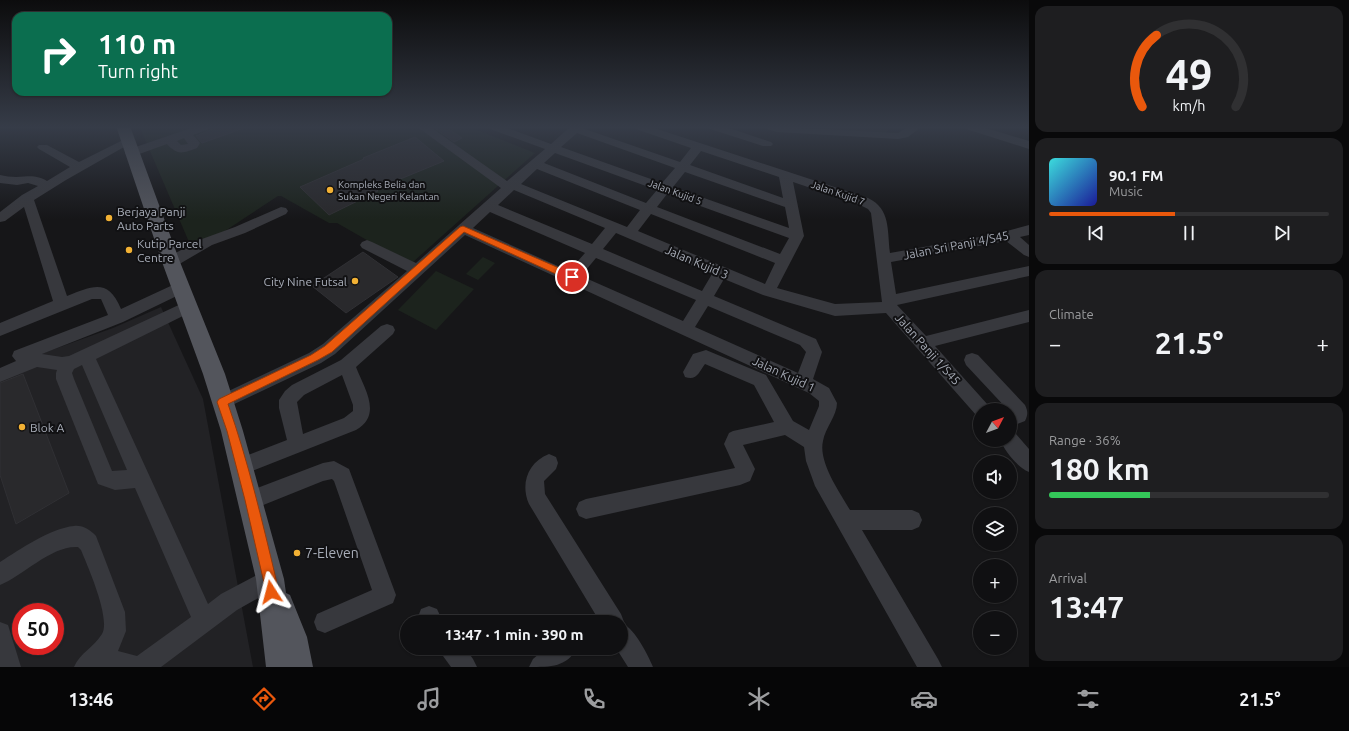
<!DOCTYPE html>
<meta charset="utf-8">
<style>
body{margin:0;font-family:Ubuntu,sans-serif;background:#1e1e20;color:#f1f3f6;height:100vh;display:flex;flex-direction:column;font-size:15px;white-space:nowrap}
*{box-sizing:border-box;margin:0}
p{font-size:13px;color:#9c9d9f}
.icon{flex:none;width:22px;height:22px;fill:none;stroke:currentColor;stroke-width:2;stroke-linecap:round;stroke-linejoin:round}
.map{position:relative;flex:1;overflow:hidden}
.sheet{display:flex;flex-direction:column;gap:6px;padding:6px;background:#09090a;width:320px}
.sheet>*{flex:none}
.banner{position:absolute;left:12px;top:12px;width:380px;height:84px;border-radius:12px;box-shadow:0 1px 3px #0004,0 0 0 1px #303032;background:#0b6e4f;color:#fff;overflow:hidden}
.needle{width:26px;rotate:49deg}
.fabs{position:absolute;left:973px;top:403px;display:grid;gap:8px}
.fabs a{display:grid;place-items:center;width:44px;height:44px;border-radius:50%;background:#101012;box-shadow:0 1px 3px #0004,0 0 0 1px #303032;font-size:20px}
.speed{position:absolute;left:12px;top:603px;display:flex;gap:8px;font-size:20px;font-weight:700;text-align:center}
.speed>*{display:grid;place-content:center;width:52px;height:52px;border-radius:50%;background:#101012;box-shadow:0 1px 3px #0004,0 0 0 1px #303032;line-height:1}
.speed .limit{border:6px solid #d22;background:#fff;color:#111}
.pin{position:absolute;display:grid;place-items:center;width:34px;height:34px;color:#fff;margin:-17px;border:2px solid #fff;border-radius:50%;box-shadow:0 1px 4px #0007}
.me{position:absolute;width:44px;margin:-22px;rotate:351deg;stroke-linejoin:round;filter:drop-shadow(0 0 3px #0008)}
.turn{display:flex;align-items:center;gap:14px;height:84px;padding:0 20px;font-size:18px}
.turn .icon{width:52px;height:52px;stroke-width:2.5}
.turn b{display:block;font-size:28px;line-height:34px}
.big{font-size:30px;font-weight:700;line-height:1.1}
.sheet .tile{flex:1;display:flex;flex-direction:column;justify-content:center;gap:6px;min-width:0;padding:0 14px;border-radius:12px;background:#1e1e20}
.sheet .dial{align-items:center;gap:0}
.dial svg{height:104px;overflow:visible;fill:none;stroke:#303032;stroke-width:7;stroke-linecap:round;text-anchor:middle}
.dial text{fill:#f1f3f6;stroke:none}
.song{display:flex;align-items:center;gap:12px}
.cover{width:48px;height:48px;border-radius:6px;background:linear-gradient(135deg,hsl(180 70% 55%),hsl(240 70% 35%))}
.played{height:4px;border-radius:2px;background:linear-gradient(90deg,#ea580c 45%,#303032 45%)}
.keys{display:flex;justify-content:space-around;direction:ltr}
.heat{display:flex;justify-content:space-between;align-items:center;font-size:22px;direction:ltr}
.charge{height:6px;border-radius:3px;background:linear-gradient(90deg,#34c759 36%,#303032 0)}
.trip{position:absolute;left:400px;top:615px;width:228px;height:40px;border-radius:20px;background:#101012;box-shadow:0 1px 3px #0004,0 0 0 1px #303032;font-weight:700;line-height:40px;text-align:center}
.tab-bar{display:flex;height:64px;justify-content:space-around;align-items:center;background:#060607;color:#9c9d9f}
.tab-bar .icon{width:28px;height:28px}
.tab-bar .selected{color:#ea580c}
.tab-bar b{font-size:18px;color:#f1f3f6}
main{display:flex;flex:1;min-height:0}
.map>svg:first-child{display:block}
.built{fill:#222225;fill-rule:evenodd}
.green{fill:#1c231d}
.building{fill:#29292c;stroke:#303034}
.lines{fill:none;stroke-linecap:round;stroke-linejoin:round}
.minor{fill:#37383d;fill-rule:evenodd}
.major{fill:#53555c;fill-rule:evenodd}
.route{fill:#ea580c;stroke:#983908}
.poi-dot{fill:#f2b134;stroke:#111113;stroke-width:1.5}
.labels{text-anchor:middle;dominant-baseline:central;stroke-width:4;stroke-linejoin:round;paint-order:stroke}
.far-poi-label{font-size:10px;fill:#a8adb8;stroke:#111113;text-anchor:start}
.far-street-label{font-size:10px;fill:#a8adb8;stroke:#111113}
.poi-label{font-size:12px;fill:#a8adb8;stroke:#111113;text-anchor:start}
.street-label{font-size:12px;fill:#a8adb8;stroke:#111113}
.near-poi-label{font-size:14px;fill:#a8adb8;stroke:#111113;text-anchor:start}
</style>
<main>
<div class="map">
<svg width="1029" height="667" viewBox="0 0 1029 667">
<rect width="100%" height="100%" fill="#161618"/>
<!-- built -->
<g class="built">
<path d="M787 126H893L885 133 796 128Z"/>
<path d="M161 307 203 399 253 667H0V372L35 356 113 328ZM21 612H55V646H21Z"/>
</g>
<!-- green -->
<g class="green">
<path d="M147 126H467L535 153 413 262 372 243 337 223H329L281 196H278L222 233 192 249 141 130Z"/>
<path d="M483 257 495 263 478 280 466 274Z"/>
<path d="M436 271 474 289 436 330 398 310Z"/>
</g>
<!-- building -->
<g class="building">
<path d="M215 126H246L247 127 202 143 196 136 213 129Z"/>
<path d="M432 126H444L462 138 454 142Z"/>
<path d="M415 137 444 161 376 189 378 191 329 215 300 187 364 159 363 158Z"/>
<path d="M363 252 398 277 346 313 312 286Z"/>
<path d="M23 374 69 493 16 524 0 475V383Z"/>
</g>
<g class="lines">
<!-- minor -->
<g class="minor">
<path d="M197 126H214L212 128 193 135 200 143 197 148C183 153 178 156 167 144L131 157 127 156 125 153 127 150ZM184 138 188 144 181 145 177 141Z"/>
<path d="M416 126H429L507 181 545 149 487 128 485 126H502L551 144 571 126H584L582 128 680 162 691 148 633 128 631 126H648L868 198C891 209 887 230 890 253L996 234 1029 225V235L1020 237 1029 245V257L1024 255 1006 241 891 262 896 294 1029 266V276L897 305 926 336 1029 310V322L935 346 988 405 991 410H980V417L976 415 886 313 835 316 763 295 724 279 714 296 816 339 822 352 813 379 829 388 837 403C837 416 825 428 823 441 818 462 840 493 850 510H912L919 513 922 520 919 527 912 530H862L938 659 942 667H917L815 486 806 461 804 447 785 435 743 445 755 469 750 481 740 485 586 519 579 516 576 509 579 502 586 499 735 468 724 444 729 433 733 431 774 422 754 385 705 364C699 372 697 381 685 377L683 372 693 354 706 350 766 375 793 421 809 430 819 406V401L809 393 465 235 335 354 321 363 228 407 222 409 216 407 213 402 216 397 309 353 323 344 407 271 362 248 360 245 362 242 367 240 372 242 416 263 501 188ZM577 133 675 168 662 183 561 147ZM701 151 779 177 783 198 690 165ZM555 153 657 190 646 203 544 163ZM537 169 640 210 627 227 521 184ZM685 172 785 207 789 228 673 187ZM793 182 858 204 868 209 871 213 882 302 835 304 777 288 804 236ZM514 190 605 228 592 244 498 205ZM667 194 789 238 780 254 657 207ZM490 212 585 253 569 271 473 228ZM651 214 775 263 765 284 638 231ZM616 233 712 274 702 291 603 249ZM596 258 696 300 683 321 581 276ZM708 306 800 345 806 352 798 373 695 327Z"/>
<path d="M705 126H723L771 142 773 144 771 146H763L707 128Z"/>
<path d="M762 126 898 133 909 126H922L908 137 898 139 777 132 764 128Z"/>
<path d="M961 126H979L1029 141V149L963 128Z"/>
<path d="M127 138 131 139 133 141 131 143 66 180 34 200 67 296C93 286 108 278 121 309L175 284 180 283 185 284 187 288 185 292 123 322 42 354 62 357 69 356 183 303 188 301 193 303 196 307 193 311 96 359 208 604 221 594 270 568 278 571 281 579 278 587 237 610 161 667H74C80 653 94 647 102 634 111 619 88 567 81 550L78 547C52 545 24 575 0 585V562C19 550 51 528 74 526 83 525 90 530 96 536L125 612 126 631 118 651 137 656 191 617 135 488 115 490 98 484 56 379V373L57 370 37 367 0 382V368L16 361 12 356 14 351 108 315 101 299H92L0 336V323L53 301 24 207 5 221 0 222V212L22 195 38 186 28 183 17 185 0 183V175C5 176 11 177 16 177 29 177 34 174 47 181L70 167 39 149 37 147 39 145H47L79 162ZM82 365 127 470 112 471 74 379 72 373 74 369Z"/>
<path d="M281 207 286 208 288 211 286 214 245 233 212 245 176 266 171 267 166 266 164 262 166 258 202 239 235 227Z"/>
<path d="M387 324 393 326 395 330 393 334 356 367C364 388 383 415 356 430L242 475 235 472 232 466 235 460 287 440 279 408V400L285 391 292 385 341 360 381 326ZM342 375 353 405V411L344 418 303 434 297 402 304 395Z"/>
<path d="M972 353 978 355 1025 405C1028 411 1028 415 1025 421L1010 427V410H1008L966 365 964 360 966 355Z"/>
<path d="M1010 432 1016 434 1029 449V472C1017 467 1005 451 1000 440H1010Z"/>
<path d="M549 454 556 457 558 463 556 469 544 481 545 494 621 614 624 622 623 624C635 629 648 655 653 667H628L616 648H621V622H600L529 504C520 484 528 462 549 454Z"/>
<path d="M334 461 349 469 396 595 393 603 325 633 317 630 314 622 317 614 372 590 334 481 332 479 323 481 251 510 244 507 241 500 244 493 323 463Z"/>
<path d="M429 606 437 609 443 622H420L418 617 421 609Z"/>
<path d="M0 622 8 625 21 667H0Z"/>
<path d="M439 648H465L473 659 477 667H451L443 656Z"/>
<path d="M546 648H577C567 667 551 667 529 667L533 659Z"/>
</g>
<!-- major -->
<path class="major" d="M116 126H130L180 262 225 374 243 431 284 579 286 593 290 595 307 637 313 667H266L256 579 221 431 203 374 162 262Z"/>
</g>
<!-- sky -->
<linearGradient id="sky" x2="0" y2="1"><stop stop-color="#0c0c0d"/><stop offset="0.58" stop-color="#363c48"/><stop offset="1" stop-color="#363c48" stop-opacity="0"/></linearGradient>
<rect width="1029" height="219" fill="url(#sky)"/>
<!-- route -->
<path class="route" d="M463 226 575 275 576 277 575 280H569L464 232 332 352 318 360 228 404C248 461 262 520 276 579L278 592 276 596 271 598 267 596 245 500 227 431 217 402 219 399 311 355 325 346 460 227Z"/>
<!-- markers -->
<g class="poi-dot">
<circle cx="330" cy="190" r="4"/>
<circle cx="109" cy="218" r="4"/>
<circle cx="129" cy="250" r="4"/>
<circle cx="355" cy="281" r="4"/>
<circle cx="22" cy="427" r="4"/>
<circle cx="297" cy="553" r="4"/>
</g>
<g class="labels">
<!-- far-poi labels -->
<g class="far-poi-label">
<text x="338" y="184">Kompleks Belia dan<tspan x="338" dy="12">Sukan Negeri Kelantan</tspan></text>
</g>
<!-- far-street labels -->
<g class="far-street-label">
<text transform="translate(675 192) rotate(20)">Jalan Kujid 5</text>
<text transform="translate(838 193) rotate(19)">Jalan Kujid 7</text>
</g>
<!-- poi labels -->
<g class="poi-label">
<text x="117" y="211">Berjaya Panji<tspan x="117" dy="14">Auto Parts</tspan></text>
<text x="137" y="243">Kutip Parcel<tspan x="137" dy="14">Centre</tspan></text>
<text x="347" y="281" text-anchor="end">City Nine Futsal</text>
<text x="30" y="427">Blok A</text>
</g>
<!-- street labels -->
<g class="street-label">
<text transform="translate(956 245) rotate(-11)">Jalan Sri Panji 4/S45</text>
<text transform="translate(697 262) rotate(23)">Jalan Kujid 3</text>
<text transform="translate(928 349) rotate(48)">Jalan Panji 1/S45</text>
<text transform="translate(784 374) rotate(25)">Jalan Kujid 1</text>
</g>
<!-- near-poi labels -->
<g class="near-poi-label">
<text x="305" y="553">7-Eleven</text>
</g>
</g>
</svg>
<div class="fabs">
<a><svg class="needle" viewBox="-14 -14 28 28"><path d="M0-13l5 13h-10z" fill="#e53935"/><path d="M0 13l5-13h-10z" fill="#9c9d9f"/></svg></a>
<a><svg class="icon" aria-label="sound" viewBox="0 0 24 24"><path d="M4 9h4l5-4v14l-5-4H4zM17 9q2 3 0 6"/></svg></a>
<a><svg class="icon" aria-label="layers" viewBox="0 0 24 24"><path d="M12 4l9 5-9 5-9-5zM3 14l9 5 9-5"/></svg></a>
<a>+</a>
<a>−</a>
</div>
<div class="speed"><div class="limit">50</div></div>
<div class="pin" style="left:572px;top:277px;background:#d93025"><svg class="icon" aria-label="arrive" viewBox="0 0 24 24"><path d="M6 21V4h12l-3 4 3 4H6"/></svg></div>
<svg class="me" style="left:271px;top:592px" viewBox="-20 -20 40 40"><path d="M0-17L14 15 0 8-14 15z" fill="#ea580c" stroke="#fff" stroke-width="4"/></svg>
<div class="trip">13:47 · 1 min · 390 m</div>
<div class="banner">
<div class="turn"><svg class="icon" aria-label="right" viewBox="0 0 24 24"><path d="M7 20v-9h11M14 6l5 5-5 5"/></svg><div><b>110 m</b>Turn right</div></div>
</div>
</div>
<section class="sheet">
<div class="tile dial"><svg viewBox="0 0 100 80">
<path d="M14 69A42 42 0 1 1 86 69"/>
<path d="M14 69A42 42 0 0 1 25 14" stroke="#ea580c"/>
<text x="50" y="56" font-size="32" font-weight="700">49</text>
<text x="50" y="72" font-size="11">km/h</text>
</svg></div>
<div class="tile">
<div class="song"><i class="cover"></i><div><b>90.1 FM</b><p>Music</p></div></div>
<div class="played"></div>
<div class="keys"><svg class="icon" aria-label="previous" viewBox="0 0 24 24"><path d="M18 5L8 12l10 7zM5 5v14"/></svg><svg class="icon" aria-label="pause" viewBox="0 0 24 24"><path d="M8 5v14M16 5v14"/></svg><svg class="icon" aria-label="next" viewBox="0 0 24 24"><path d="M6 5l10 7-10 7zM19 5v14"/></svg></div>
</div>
<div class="tile"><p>Climate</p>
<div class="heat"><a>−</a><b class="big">21.5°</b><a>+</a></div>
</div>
<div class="tile"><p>Range · 36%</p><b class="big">180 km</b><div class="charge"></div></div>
<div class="tile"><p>Arrival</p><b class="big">13:47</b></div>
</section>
</main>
<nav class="tab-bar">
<b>13:46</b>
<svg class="icon selected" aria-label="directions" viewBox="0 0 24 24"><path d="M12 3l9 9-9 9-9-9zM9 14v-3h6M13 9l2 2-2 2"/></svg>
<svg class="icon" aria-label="music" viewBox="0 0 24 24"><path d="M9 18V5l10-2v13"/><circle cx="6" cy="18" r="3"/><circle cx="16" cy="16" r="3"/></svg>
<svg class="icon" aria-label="phone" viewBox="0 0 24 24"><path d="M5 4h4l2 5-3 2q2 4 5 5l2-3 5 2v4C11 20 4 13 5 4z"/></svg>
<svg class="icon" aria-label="climate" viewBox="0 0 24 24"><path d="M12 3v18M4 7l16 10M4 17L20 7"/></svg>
<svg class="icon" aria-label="car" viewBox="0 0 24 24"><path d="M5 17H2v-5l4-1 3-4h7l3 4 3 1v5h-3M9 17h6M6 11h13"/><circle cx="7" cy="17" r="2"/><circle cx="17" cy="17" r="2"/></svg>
<svg class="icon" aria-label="filters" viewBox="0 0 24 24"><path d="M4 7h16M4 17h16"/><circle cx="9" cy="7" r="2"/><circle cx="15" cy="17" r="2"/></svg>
<b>21.5°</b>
</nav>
